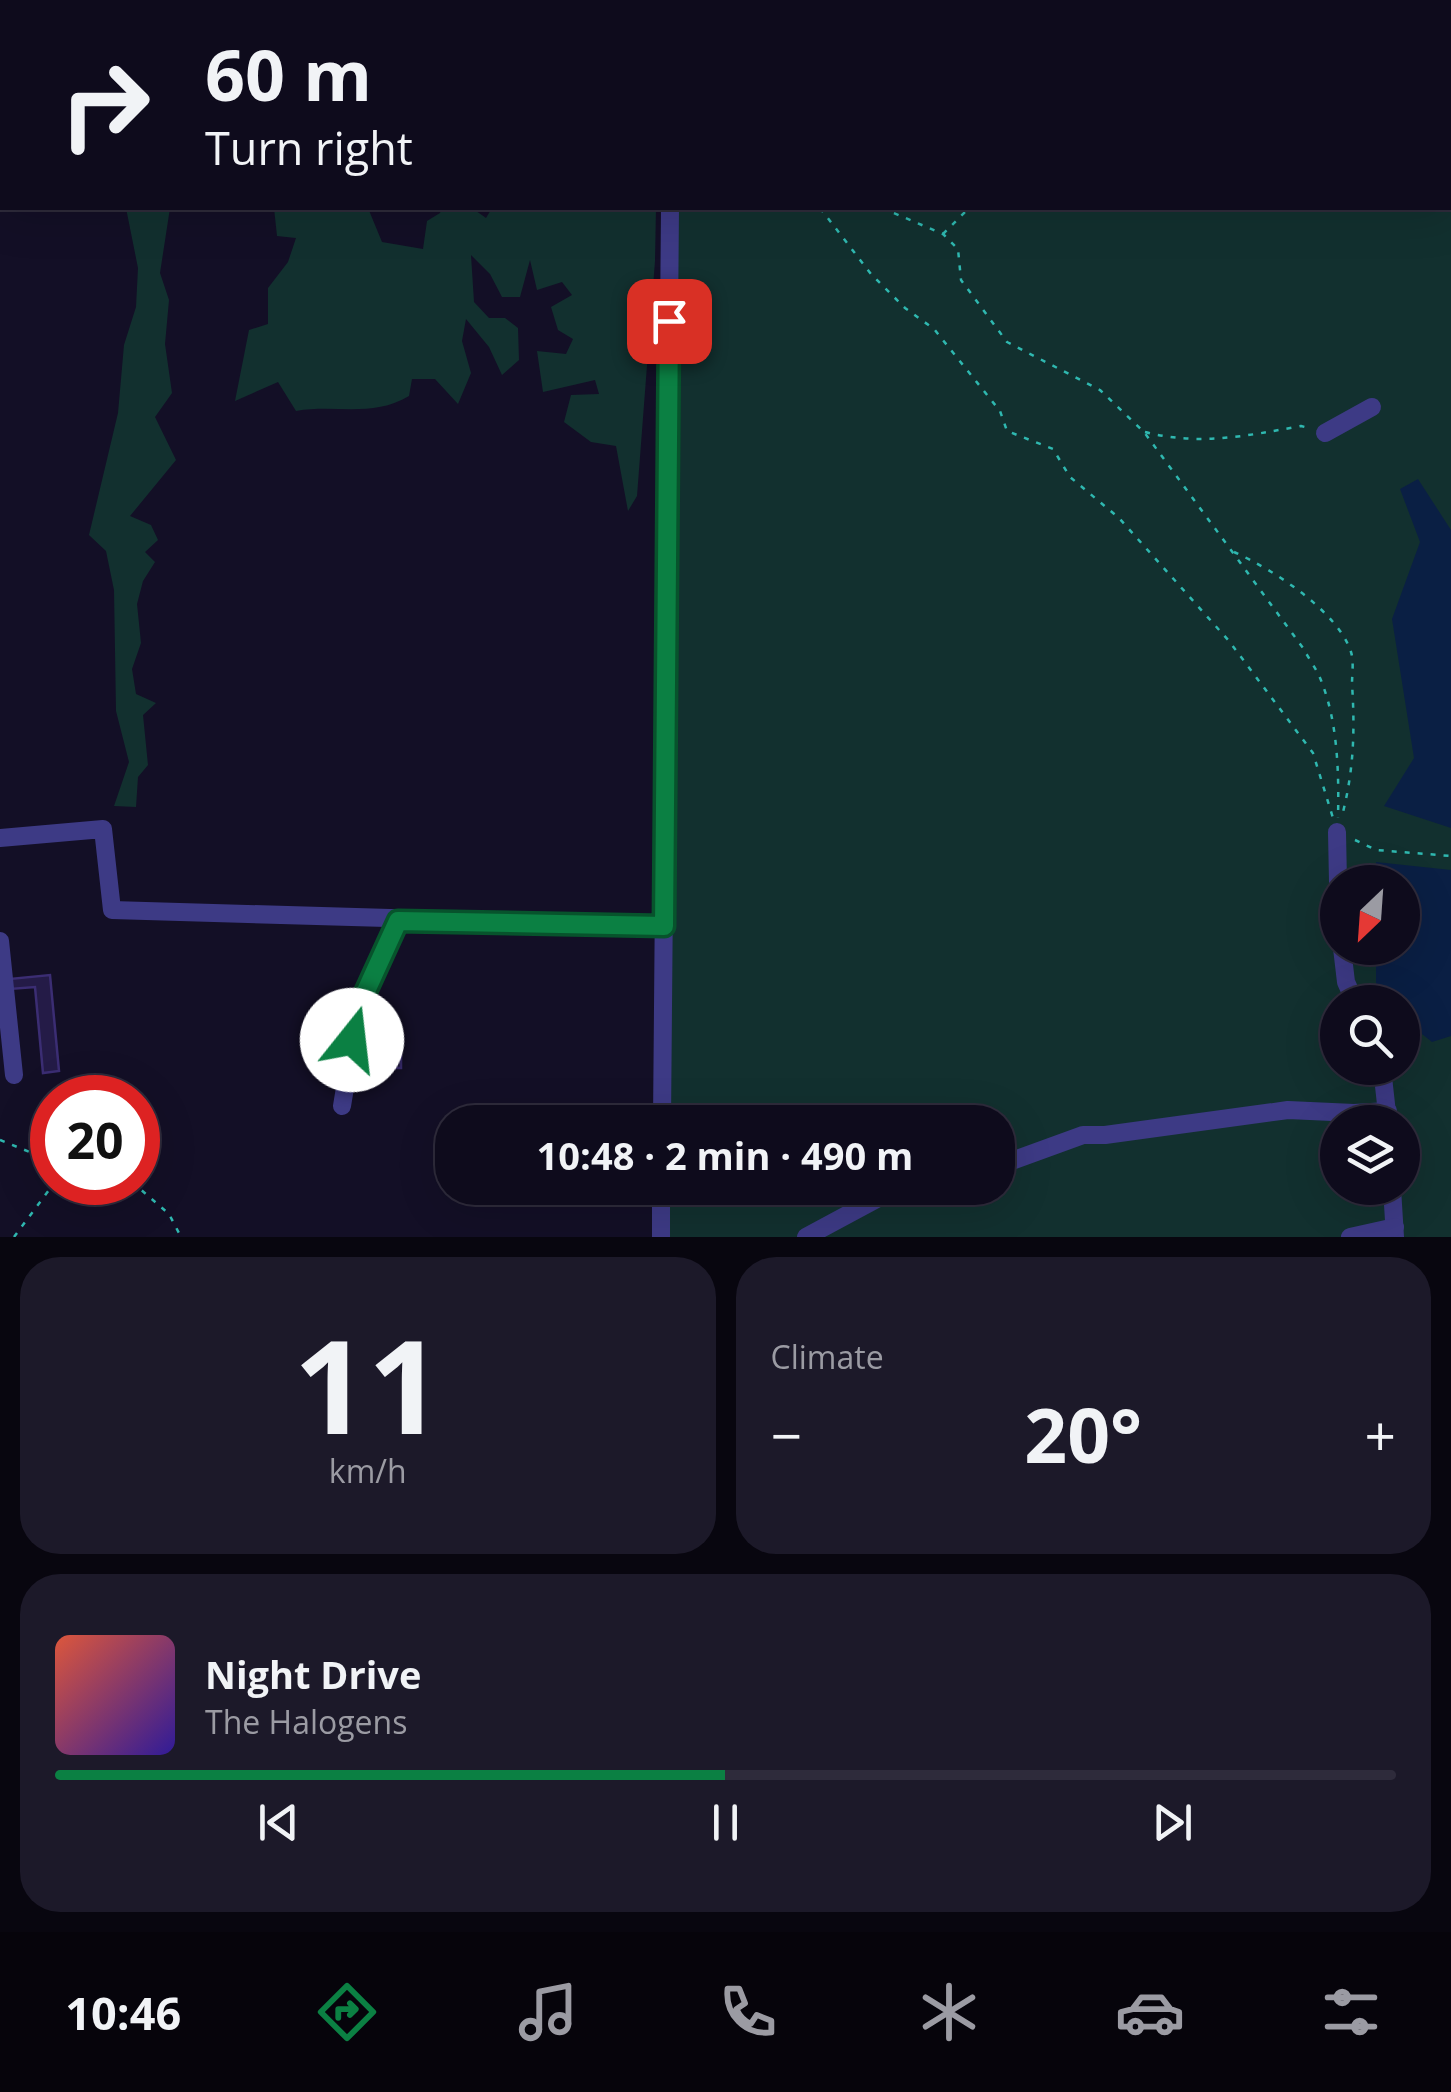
<!DOCTYPE html>
<meta charset="utf-8">
<style>
body{margin:0;font-family:"Open Sans",sans-serif;background:#1c1929;color:#f1f3f6;height:100vh;display:flex;flex-direction:column;font-size:38px;white-space:nowrap}
*{box-sizing:border-box;margin:0}
p{font-size:32px;color:#9b9ba3}
.icon{flex:none;width:55px;height:55px;fill:none;stroke:currentColor;stroke-width:2;stroke-linecap:round;stroke-linejoin:round}
.map{position:relative;height:1237px;overflow:hidden}
.panel{display:flex;flex-direction:column;gap:20px;padding:20px;background:#08060f;flex:1}
.panel>*{flex:none}
.banner{position:absolute;left:0px;top:0px;width:1452px;height:210px;box-shadow:0 10px 40px #0002,0 0 0 2px #2e2b3b;background:#0e0b1c;color:#f1f3f6;overflow:hidden}
.needle{width:65px;rotate:205deg}
.buttons{position:absolute;left:1320px;top:865px;display:grid;gap:20px}
.buttons a{display:grid;place-items:center;width:100px;height:100px;border-radius:50%;background:#0e0b1c;box-shadow:0 10px 40px #0002,0 0 0 2px #2e2b3b;font-size:50px}
.speed{position:absolute;left:30px;top:1075px;display:flex;gap:20px;font-size:50px;font-weight:700;text-align:center}
.speed>*{display:grid;place-content:center;width:130px;height:130px;border-radius:50%;background:#0e0b1c;box-shadow:0 10px 40px #0002,0 0 0 2px #2e2b3b;line-height:1}
.speed .limit{border:15px solid #d22;background:#fff;color:#111}
.pin{position:absolute;display:grid;place-items:center;width:85px;height:85px;color:#fff;margin:-42px;border-radius:20px;box-shadow:0 5px 15px #0006}
.me{position:absolute;width:110px;margin:-55px;rotate:16deg;stroke-linejoin:round;filter:drop-shadow(0 0 8px #0008)}
.turn{display:flex;align-items:center;gap:35px;height:210px;padding:0 40px;font-size:45px}
.turn .icon{width:130px;height:130px;stroke-width:2.5}
.turn b{display:block;font-size:70px;line-height:85px}
.big{font-size:75px;font-weight:700;line-height:1.1}
.panel .card{flex:1;display:flex;flex-direction:column;justify-content:center;gap:15px;min-width:0;padding:0 35px;border-radius:40px;background:#1c1929}
.panel .dial{align-items:center;gap:0}
.dial b{font-size:130px;line-height:1}
.song{display:flex;align-items:center;gap:30px}
.cover{width:120px;height:120px;border-radius:15px;background:linear-gradient(135deg,hsl(10 70% 55%),hsl(250 70% 35%))}
.played{height:10px;border-radius:5px;background:linear-gradient(90deg,#0b8043 50%,#2e2b3b 50%)}
.keys{display:flex;justify-content:space-around;direction:ltr}
.heat{display:flex;justify-content:space-between;align-items:center;font-size:55px;direction:ltr}
.panel .tiles{flex:1;display:grid;gap:20px;grid-template-columns:1fr 1fr}
.card:last-child{grid-column:span 2}
.trip{position:absolute;left:435px;top:1105px;width:580px;height:100px;border-radius:40px;background:#0e0b1c;box-shadow:0 10px 40px #0002,0 0 0 2px #2e2b3b;font-weight:700;line-height:100px;text-align:center}
.dock{display:flex;height:160px;justify-content:space-around;align-items:center;background:#06040b;color:#9b9ba3}
.dock .icon{width:70px;height:70px}
.dock .active{color:#0b8043}
.dock b{font-size:45px;color:#f1f3f6}
.map>svg:first-child{display:block}
.green{fill:#12302f;fill-rule:evenodd}
.water{fill:#0a1f44}
.building{fill:#241b47;stroke:#3b2d73;stroke-width:2.5}
.lines{fill:none;stroke-linecap:round;stroke-linejoin:round}
.path{stroke:#2fb8b0;stroke-width:2.5;stroke-dasharray:5 8;stroke-linecap:butt}
.minor{stroke:#3d3a85;stroke-width:18}
.route-casing{stroke:#07532c;stroke-width:25}
.route{stroke:#0b8043;stroke-width:18}
</style>
<div class="map">
<svg width="1451" height="1237" viewBox="0 0 1451 1237">
<rect width="100%" height="100%" fill="#130f26"/>
<!-- green -->
<g class="green">
<path d="M675 0H1451V1237H661V1188H998V1122H662L670 208H1450V2H675ZM1338 882H1402V948H1338ZM1338 1002H1402V1068H1338ZM1338 1122H1402V1188H1338Z"/>
<path d="M126 208H170L160 273 169 300 165 344 172 393 155 417 176 460 130 516 151 525 158 540 145 552 155 562 143 581 137 604 141 643 132 669 136 694 156 703 143 715 148 765 138 777 136 807 114 806 129 762 116 711 114 590 106 551 89 535 118 413 124 345 136 307 138 268Z"/>
<path d="M274 208H368L382 242 423 249 427 221 440 213 442 208H472L486 218 492 208H656L655 261 637 496 628 511 616 446 591 442 564 422 571 395 599 394 595 380 543 392 537 351 566 354 573 339 558 330 551 307 572 295 562 282 537 290 530 260 520 297H502L490 274 471 255 474 302 489 318H505L518 328 519 360 502 375 489 347 466 319 462 341 471 373 458 404 435 379H412L409 396C373 418 335 404 296 411L278 382 235 401 249 330 268 324V288L288 262 296 238 277 236Z"/>
</g>
<!-- water -->
<g class="water">
<path d="M1418 479 1451 530V828L1384 806 1414 758 1392 619 1420 542 1400 489Z"/>
<path d="M1376 862 1451 870V1036L1432 1042 1403 1019 1402 1002H1382L1376 998V948H1402V882H1376Z"/>
</g>
<!-- building -->
<g class="building">
<path d="M50 975 59 1071 43 1073 35 987 10 989 9 979Z"/>
<path d="M328 1020H341L340 1035 328 1034Z"/>
<rect x="378" y="1041" width="7" height="21"/>
<rect x="393" y="1056" width="8" height="12"/>
<path d="M1328 1137H1338V1148H1329Z"/>
</g>
<g class="lines">
<!-- path -->
<g class="path">
<path d="M270 0V2"/>
<path d="M983 0 985 2"/>
<path d="M1239 0 1241 2"/>
<path d="M0 59 2 60"/>
<path d="M820 208 871 274 905 308 934 329 1000 411 1007 431 1053 449 1070 477 1119 518 1229 641 1313 753 1333 818"/>
<path d="M882 208 943 234 958 249 961 280 1007 342 1100 390 1144 432 1303 648C1309 659 1318 671 1322 683 1338 724 1339 775 1338 818"/>
<path d="M943 234 969 208"/>
<path d="M1145 432C1199 446 1246 436 1301 426L1309 428"/>
<path d="M1234 552C1272 569 1338 611 1351 652 1354 661 1352 674 1352 684 1355 730 1354 770 1342 816"/>
<path d="M1355 840 1376 850 1451 856"/>
<path d="M0 1140 52 1161"/>
<path d="M132 1182 169 1214 181 1237"/>
<path d="M14 1237 49 1190 63 1182"/>
</g>
<!-- minor -->
<g class="minor">
<path d="M694 0 698 2"/>
<path d="M869 0 871 2"/>
<path d="M675 2V0"/>
<path d="M1325 433 1372 407"/>
<path d="M1337 832 1338 882"/>
<path d="M0 838 103 829 112 910 663 926"/>
<path d="M0 941 14 1075"/>
<path d="M1342 948 1346 982 1355 1002"/>
<path d="M1382 1068 1388 1122"/>
<path d="M342 1106C352 1040 367 981 397 921"/>
<path d="M662 1122 670 208"/>
<path d="M998 1166 1083 1135H1105L1288 1110 1354 1113 1388 1111"/>
<path d="M1392 1188 1395 1237"/>
<path d="M661 1237V1188"/>
<path d="M806 1237 897 1188"/>
<path d="M1350 1237 1395 1227"/>
</g>
</g>
<g class="lines">
<!-- route casing -->
<g class="route-casing">
<path id="route" d="M352 1040 366 991 398 921 664 926 669 321"/>
</g>
<!-- route -->
<use href="#route" class="route"/>
</g>
</svg>
<div class="buttons">
<a><svg class="needle" viewBox="-14 -14 28 28"><path d="M0-13l5 13h-10z" fill="#e53935"/><path d="M0 13l5-13h-10z" fill="#9b9ba3"/></svg></a>
<a><svg class="icon" aria-label="search" viewBox="0 0 24 24"><circle cx="10" cy="10" r="6"/><path d="M15 15l6 6"/></svg></a>
<a><svg class="icon" aria-label="layers" viewBox="0 0 24 24"><path d="M12 4l9 5-9 5-9-5zM3 14l9 5 9-5"/></svg></a>
</div>
<div class="speed"><div class="limit">20</div></div>
<div class="pin" style="left:669px;top:321px;background:#d93025"><svg class="icon" aria-label="arrive" viewBox="0 0 24 24"><path d="M6 21V4h12l-3 4 3 4H6"/></svg></div>
<svg class="me" style="left:352px;top:1040px" viewBox="-20 -20 40 40"><circle r="19" fill="#fff"/><path d="M0-13L10 11 0 6-10 11z" fill="#0b8043"/></svg>
<div class="trip">10:48 · 2 min · 490 m</div>
<div class="banner">
<div class="turn"><svg class="icon" aria-label="right" viewBox="0 0 24 24"><path d="M7 20v-9h11M14 6l5 5-5 5"/></svg><div><b>60 m</b>Turn right</div></div>
</div>
</div>
<section class="panel">
<div class="tiles">
<div class="card dial"><b>11</b><p>km/h</p></div>
<div class="card"><p>Climate</p>
<div class="heat"><a>−</a><b class="big">20°</b><a>+</a></div>
</div>
<div class="card">
<div class="song"><i class="cover"></i><div><b>Night Drive</b><p>The Halogens</p></div></div>
<div class="played"></div>
<div class="keys"><svg class="icon" aria-label="previous" viewBox="0 0 24 24"><path d="M18 5L8 12l10 7zM5 5v14"/></svg><svg class="icon" aria-label="pause" viewBox="0 0 24 24"><path d="M8 5v14M16 5v14"/></svg><svg class="icon" aria-label="next" viewBox="0 0 24 24"><path d="M6 5l10 7-10 7zM19 5v14"/></svg></div>
</div>
</div>
</section>
<nav class="dock">
<b>10:46</b>
<svg class="icon active" aria-label="directions" viewBox="0 0 24 24"><path d="M12 3l9 9-9 9-9-9zM9 14v-3h6M13 9l2 2-2 2"/></svg>
<svg class="icon" aria-label="music" viewBox="0 0 24 24"><path d="M9 18V5l10-2v13"/><circle cx="6" cy="18" r="3"/><circle cx="16" cy="16" r="3"/></svg>
<svg class="icon" aria-label="phone" viewBox="0 0 24 24"><path d="M5 4h4l2 5-3 2q2 4 5 5l2-3 5 2v4C11 20 4 13 5 4z"/></svg>
<svg class="icon" aria-label="climate" viewBox="0 0 24 24"><path d="M12 3v18M4 7l16 10M4 17L20 7"/></svg>
<svg class="icon" aria-label="car" viewBox="0 0 24 24"><path d="M5 17H2v-5l4-1 3-4h7l3 4 3 1v5h-3M9 17h6M6 11h13"/><circle cx="7" cy="17" r="2"/><circle cx="17" cy="17" r="2"/></svg>
<svg class="icon" aria-label="filters" viewBox="0 0 24 24"><path d="M4 7h16M4 17h16"/><circle cx="9" cy="7" r="2"/><circle cx="15" cy="17" r="2"/></svg>
</nav>
